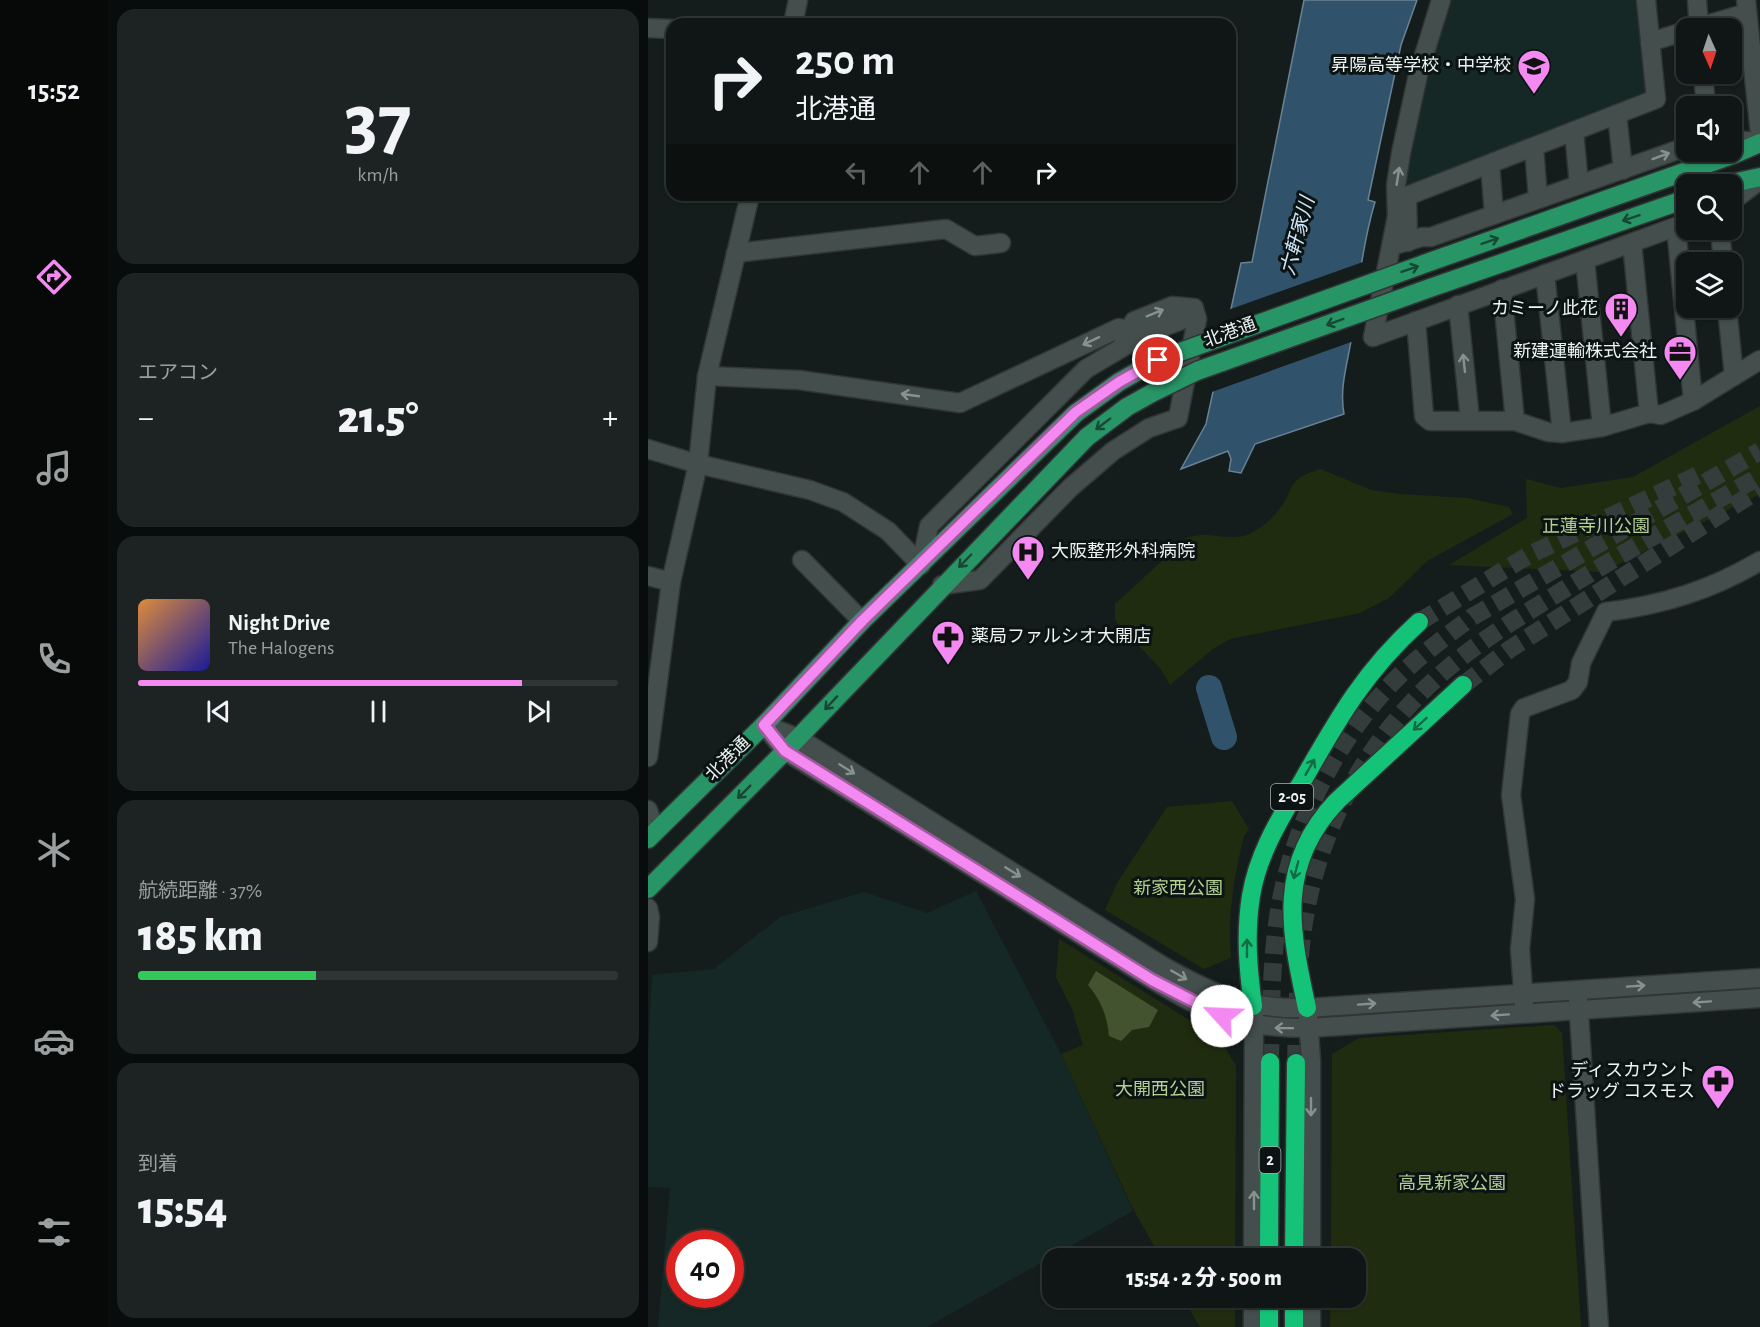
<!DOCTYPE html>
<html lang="ja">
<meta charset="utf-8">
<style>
body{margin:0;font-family:"Alegreya Sans","Noto Sans JP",sans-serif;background:#1d2322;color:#f1f3f6;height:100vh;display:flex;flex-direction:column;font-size:22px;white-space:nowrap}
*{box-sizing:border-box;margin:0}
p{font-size:20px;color:#9b9fa0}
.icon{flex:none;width:33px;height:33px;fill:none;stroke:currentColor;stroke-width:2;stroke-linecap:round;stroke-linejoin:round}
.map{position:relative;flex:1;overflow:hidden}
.details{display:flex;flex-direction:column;gap:9px;padding:9px;background:#080c0c;width:540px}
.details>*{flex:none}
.hud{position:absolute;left:18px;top:18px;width:570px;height:183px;border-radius:18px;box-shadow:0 2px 4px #0004,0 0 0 2px #2f3534;background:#0f1615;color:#f1f3f6;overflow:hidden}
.needle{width:39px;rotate:177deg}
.buttons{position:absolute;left:1028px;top:18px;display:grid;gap:12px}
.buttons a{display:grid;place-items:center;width:66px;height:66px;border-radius:12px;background:#0f1615;box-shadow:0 2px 4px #0004,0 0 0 2px #2f3534;font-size:30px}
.speed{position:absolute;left:18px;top:1230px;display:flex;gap:12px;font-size:30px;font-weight:700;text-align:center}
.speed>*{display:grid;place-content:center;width:78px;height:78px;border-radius:50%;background:#0f1615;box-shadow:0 2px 4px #0004,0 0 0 2px #2f3534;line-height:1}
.speed .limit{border:9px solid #d22;background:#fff;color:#111}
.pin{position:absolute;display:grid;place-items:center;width:51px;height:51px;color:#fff;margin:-26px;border:3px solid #fff;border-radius:50%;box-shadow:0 2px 6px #0007}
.me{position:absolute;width:66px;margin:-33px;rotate:295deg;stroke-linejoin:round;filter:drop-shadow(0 0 4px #0008)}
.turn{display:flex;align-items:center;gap:21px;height:126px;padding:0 30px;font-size:27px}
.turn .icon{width:78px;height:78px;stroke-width:2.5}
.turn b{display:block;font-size:42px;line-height:51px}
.lanes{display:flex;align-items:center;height:57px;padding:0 30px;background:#0003;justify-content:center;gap:30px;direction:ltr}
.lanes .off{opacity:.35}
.big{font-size:45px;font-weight:800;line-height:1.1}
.details .widget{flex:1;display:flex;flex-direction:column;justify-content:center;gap:9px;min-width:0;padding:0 21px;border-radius:18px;background:#1d2322}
.details .dial{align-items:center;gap:0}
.dial b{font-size:78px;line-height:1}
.song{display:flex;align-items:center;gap:18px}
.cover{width:72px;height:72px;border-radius:9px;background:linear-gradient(135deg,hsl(30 70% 55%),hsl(240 70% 35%))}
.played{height:6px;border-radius:3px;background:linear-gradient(90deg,#f489f1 80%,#2f3534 80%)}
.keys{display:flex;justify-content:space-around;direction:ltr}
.heat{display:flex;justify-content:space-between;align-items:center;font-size:33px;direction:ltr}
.charge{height:9px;border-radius:4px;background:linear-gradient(90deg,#34c759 37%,#2f3534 0)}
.trip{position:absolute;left:394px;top:1248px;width:324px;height:60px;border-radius:18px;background:#0f1615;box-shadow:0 2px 4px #0004,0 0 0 2px #2f3534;font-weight:800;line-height:60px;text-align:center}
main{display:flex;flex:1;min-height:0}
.tabs{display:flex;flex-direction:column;width:108px;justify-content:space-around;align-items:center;background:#060908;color:#9b9fa0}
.tabs .icon{width:42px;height:42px}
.tabs .on{color:#f489f1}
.tabs b{font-size:27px;color:#f1f3f6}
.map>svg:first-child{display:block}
.built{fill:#162825;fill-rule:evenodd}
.green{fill:#202c0f}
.forest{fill:#435330}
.water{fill:#31526b;stroke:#698294;stroke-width:1.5}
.pier{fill:#141d1c}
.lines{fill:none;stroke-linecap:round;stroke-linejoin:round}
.river{stroke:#31526b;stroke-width:26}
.highway-tunnel{stroke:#343d3c;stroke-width:18;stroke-dasharray:18 9;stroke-linecap:butt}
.minor-casing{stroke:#313635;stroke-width:21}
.major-casing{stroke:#313635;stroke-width:21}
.highway-casing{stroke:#313635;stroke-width:21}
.minor{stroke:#444f4d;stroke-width:18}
.major{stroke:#289567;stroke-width:18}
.highway{stroke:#15c378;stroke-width:18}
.major-bridge-casing{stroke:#313635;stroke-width:21;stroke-linecap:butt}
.major-bridge{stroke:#289567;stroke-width:18}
.oneway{stroke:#87918f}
.oneway2{stroke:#174835}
.oneway3{stroke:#106c46}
.route-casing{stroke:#9f599d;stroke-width:15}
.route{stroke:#f489f1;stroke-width:10}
.labels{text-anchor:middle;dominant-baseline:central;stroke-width:6;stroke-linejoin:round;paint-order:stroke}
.shield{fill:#0b1413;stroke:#a8b0af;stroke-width:1.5}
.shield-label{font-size:16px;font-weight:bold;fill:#ecf3f2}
.poi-label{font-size:18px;fill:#ecf3f2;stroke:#0b1413;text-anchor:end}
.street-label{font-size:18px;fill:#ecf3f2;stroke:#0b1413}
.park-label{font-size:18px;fill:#b3cf92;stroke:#0b1413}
.water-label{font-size:20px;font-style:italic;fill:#cfe6f8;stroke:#0b1413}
</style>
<main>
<nav class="tabs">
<b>15:52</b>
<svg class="icon on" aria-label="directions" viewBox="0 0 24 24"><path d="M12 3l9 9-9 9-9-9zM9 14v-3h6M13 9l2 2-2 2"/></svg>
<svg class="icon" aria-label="music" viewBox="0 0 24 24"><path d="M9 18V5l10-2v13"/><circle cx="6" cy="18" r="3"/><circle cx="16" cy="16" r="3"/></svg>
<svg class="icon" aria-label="phone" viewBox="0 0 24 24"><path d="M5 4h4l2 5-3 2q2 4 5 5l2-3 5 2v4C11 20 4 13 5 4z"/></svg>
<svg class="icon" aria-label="climate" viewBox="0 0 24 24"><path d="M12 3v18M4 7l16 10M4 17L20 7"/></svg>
<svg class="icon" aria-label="car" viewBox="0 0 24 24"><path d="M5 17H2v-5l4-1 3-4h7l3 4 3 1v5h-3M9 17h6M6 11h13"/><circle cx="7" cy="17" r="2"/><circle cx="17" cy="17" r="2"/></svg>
<svg class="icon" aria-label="filters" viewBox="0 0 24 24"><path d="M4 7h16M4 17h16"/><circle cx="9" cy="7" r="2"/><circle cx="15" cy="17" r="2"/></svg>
</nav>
<section class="details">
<div class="widget dial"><b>37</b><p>km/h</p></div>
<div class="widget"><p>エアコン</p>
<div class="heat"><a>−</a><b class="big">21.5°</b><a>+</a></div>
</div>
<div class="widget">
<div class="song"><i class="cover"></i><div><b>Night Drive</b><p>The Halogens</p></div></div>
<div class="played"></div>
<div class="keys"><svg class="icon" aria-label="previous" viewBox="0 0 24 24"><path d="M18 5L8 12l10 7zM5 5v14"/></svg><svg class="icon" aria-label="pause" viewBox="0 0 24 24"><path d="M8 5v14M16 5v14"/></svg><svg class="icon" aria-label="next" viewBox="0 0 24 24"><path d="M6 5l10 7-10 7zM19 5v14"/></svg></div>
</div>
<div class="widget"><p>航続距離 · 37%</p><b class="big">185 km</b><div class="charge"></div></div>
<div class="widget"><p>到着</p><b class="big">15:54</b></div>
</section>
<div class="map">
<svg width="1112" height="1327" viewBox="0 0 1112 1327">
<rect width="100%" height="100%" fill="#141d1c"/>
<!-- built -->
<g class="built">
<path d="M802 0H988L998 92 993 97 754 193 778 86Z"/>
<path d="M328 891 413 1054 485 1211 279 1327H10L22 1188 0 1187V1052L4 975 66 969 132 917 216 892 279 913ZM32 1244H82V1294H32Z"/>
</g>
<!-- green -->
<g class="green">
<path d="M1112 406V494L955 572 801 565 879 518 878 479 913 488 985 477Z"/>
<path d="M673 469 723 490 752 494 820 498 861 507 865 514 779 561 741 598 712 613 582 639 565 649 522 685 512 668 471 625 467 619V604L539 538C560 529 584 544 603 533 616 527 629 514 637 501 641 495 642 486 648 481 655 474 664 472 673 469Z"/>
<path d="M584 801 601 829 596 836C586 876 579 916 583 958L556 969 457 910 469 883 519 807Z"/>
<path d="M411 939 572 1039 588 1066 587 1258H513L484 1207 413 1054 435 1045 424 1009 408 977Z"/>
<path d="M906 1025 914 1033 933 1327H682V1298H708V1258H683L684 1054 711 1038Z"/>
<path d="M535 1298H587V1327H552Z"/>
</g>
<!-- forest -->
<path class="forest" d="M448 971 510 1010 501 1027 484 1030 473 1041 461 1036C459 1015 453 1001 440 985Z"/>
<!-- water -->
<path class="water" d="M656 0H769L753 45 720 200 727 202C714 246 710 290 704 335 700 362 691 387 696 414L607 444 593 473 581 471 583 459 580 451 533 469 558 424 593 263 604 262Z"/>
<!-- pier -->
<path class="pier" d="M715 262 706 341 561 393 580 310Z"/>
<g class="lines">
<!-- river -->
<path class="river" d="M561 688 576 737"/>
<!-- highway-tunnel -->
<g class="highway-tunnel">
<path d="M771 622 881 555 1050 475"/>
<path d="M815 685 862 649 1112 489"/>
<path d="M652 957C660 845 714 741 799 669 834 639 873 616 912 592 977 551 1045 514 1112 476"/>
<path d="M622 1062C623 1008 623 953 633 899 649 818 691 735 750 677 773 655 798 636 824 617L1112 451"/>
<path d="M648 1063 650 993"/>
</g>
<!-- minor casing -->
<g class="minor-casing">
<g id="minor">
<path d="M1049 0 1051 28"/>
<path d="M1098 0 1112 134"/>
<path d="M145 24 150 0"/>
<path d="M0 28 24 29"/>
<path d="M1048 28 1099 13"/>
<path d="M1002 42 1038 31"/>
<path d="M1055 74 1058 106"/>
<path d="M969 114 975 170"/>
<path d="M926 131 931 185"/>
<path d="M1083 140 1112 142"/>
<path d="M886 147 890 199"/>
<path d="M842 164 846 215"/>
<path d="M1083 202 1112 180"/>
<path d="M1028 227 1045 401"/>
<path d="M1072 230 1075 262"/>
<path d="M760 242 759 196 1008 99 998 0"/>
<path d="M984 243 1001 413"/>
<path d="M750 244 774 237H783L1038 147"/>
<path d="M88 253 298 229 327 246 353 243"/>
<path d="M937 260 954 427"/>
<path d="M897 274 914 433"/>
<path d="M854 289 867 421"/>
<path d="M810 305 822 420"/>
<path d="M1079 308 1086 376"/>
<path d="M768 321 776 416 782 421H867L900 432 914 433 954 427 1001 413 1013 415 1045 401 1112 360"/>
<path d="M725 337 749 216 748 185 753 153 770 75 793 0"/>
<path d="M725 337 1038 223"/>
<path d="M59 376 151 380 312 403 471 328 497 334"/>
<path d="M0 449 50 464 162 490 195 502 240 531 273 565"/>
<path d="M154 560 214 621"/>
<path d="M273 565 281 526 438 369 497 334 544 316 549 319"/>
<path d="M0 576 23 582"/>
<path d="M294 585 332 580 422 488 465 451 501 428 530 418 549 319 546 308 524 306 486 321 474 347"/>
<path d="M116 725 137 751 505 980C564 1015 591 1028 661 1028L1112 998"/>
<path d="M117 725 150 738 513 965C564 994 599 1010 659 1008L1112 978"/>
<path d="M0 757 23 582 50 464 59 376 102 195"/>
<path d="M0 810 7 832"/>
<path d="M0 908 2 917 0 942"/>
<path d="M930 998 951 1327"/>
<path d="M876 1005 872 949 877 899 863 795 872 714 876 708 924 690 930 682 933 663 958 612C1015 605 1063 590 1112 561"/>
<path d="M660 1017 663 1061V1258"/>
<path d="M605 1258 606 1014"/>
<path d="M605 1327V1298"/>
<path d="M663 1327V1298"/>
</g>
</g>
<!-- major casing -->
<g class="major-casing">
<g id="major">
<path d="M1080 184 1112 177"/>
<path d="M787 260 1087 154 1112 143"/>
<path d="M782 288 1038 199"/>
<path d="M0 839 116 725 214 621 428 413 471 382 510 360"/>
<path d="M0 889 150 738 439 437 479 407 504 393"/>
</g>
</g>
<!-- highway casing -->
<g class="highway-casing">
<g id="highway">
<path d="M605 1006C600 969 597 933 603 896 610 853 633 817 655 780 691 717 717 671 771 622"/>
<path d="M659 1008C642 930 628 865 689 801L815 685"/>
<path d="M621 1258 622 1062"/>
<path d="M646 1258 648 1063"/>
<path d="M621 1327V1298"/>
<path d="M646 1327V1298"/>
</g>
</g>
<!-- minor -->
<use href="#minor" class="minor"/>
<!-- major -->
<use href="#major" class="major"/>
<!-- highway -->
<use href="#highway" class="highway"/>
<!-- major-bridge casing -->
<g class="major-bridge-casing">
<g id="major-bridge">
<path d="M510 360 787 260"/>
<path d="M504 393 549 371 782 288"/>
</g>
</g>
<!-- major-bridge -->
<use href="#major-bridge" class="major-bridge"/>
</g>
<!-- one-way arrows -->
<defs><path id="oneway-shaft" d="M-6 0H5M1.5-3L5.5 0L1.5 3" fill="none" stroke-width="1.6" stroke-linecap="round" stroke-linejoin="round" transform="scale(1.5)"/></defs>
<g class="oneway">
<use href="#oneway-shaft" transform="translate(1013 156) rotate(-20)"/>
<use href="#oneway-shaft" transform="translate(750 176) rotate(-81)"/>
<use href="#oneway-shaft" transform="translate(507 313) rotate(-22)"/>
<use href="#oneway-shaft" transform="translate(443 341) rotate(155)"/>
<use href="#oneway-shaft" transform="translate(816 363) rotate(-96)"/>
<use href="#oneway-shaft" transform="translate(262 395) rotate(-172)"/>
<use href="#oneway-shaft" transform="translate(199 769) rotate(32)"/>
<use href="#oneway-shaft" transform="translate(365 872) rotate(32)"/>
<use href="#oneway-shaft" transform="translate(531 975) rotate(30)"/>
<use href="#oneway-shaft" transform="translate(988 986) rotate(-4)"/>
<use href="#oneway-shaft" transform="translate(1054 1002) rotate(176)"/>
<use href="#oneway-shaft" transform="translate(719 1004) rotate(-4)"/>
<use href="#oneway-shaft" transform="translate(852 1015) rotate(176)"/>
<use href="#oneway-shaft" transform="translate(636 1028) rotate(-179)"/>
<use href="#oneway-shaft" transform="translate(663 1107) rotate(90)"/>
<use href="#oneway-shaft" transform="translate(606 1200) rotate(-90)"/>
</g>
<g class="oneway2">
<use href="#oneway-shaft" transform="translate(983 218) rotate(161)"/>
<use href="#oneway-shaft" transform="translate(842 241) rotate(-19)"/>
<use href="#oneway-shaft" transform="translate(762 269) rotate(-19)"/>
<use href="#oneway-shaft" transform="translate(687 322) rotate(160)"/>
<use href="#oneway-shaft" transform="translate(455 424) rotate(143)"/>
<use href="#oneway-shaft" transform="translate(317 561) rotate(134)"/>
<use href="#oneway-shaft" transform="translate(183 703) rotate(133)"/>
<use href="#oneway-shaft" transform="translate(96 792) rotate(135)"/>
</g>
<g class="oneway3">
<use href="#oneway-shaft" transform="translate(772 724) rotate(137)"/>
<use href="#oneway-shaft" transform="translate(662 767) rotate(-60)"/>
<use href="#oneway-shaft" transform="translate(648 870) rotate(105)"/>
<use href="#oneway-shaft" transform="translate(599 948) rotate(-90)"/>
</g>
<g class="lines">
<!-- route casing -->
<g class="route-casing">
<path id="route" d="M510 360 471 382 428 412 214 621 116 725 137 751 504 980 574 1016"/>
</g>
<!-- route -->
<use href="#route" class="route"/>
</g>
<!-- icons -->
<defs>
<g id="school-pin" transform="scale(1.725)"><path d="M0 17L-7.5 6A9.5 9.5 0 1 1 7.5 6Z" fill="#f489f1" stroke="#0b1413"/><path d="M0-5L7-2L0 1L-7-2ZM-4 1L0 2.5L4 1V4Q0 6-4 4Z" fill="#111"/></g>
<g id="building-pin" transform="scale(1.725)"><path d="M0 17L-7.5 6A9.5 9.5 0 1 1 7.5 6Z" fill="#f489f1" stroke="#0b1413"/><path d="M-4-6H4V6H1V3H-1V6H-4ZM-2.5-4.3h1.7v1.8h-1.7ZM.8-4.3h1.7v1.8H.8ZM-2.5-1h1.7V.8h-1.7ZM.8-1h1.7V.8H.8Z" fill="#111"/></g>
<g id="office-pin" transform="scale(1.725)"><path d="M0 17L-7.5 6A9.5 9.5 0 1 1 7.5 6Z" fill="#f489f1" stroke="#0b1413"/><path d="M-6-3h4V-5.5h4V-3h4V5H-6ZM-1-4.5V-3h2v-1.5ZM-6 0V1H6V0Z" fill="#111"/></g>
<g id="hospital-pin" transform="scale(1.725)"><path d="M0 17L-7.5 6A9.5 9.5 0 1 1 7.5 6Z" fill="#f489f1" stroke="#0b1413"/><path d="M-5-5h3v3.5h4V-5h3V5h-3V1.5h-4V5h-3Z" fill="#111"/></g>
<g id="pharmacy-pin" transform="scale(1.725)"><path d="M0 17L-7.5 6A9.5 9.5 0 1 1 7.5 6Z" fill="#f489f1" stroke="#0b1413"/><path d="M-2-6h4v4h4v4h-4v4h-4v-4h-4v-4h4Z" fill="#111"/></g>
</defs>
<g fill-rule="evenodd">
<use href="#school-pin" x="886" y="66"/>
<use href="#building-pin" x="973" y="309"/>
<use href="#office-pin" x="1032" y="352"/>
<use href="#hospital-pin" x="380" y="552"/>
<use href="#pharmacy-pin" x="300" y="637"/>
<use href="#pharmacy-pin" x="1070" y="1081"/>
</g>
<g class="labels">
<!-- shield labels -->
<g class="shield">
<rect x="623" y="784" width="42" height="26" rx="4.5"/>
<rect x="611.5" y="1147" width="21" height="26" rx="4.5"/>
</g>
<g class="shield-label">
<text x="644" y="797">2-05</text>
<text x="622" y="1160">2</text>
</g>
<!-- poi labels -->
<g class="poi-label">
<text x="863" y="66">昇陽高等学校・中学校</text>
<text x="950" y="309">カミーノ此花</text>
<text x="1009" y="352">新建運輸株式会社</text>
<text x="403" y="552" text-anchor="start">大阪整形外科病院</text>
<text x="323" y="637" text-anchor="start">薬局ファルシオ大開店</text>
<text x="1047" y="1071">ディスカウント<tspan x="1047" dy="21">ドラッグ コスモス</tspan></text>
</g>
<!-- street labels -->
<g class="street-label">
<text transform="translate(582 333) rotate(-20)">北港通</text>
<text transform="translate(80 759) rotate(-45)">北港通</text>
</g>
<!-- park labels -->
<g class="park-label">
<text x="948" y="527">正蓮寺川公園</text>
<text x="530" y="889">新家西公園</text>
<text x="512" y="1090">大開西公園</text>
<text x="804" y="1184">高見新家公園</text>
</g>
<!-- water labels -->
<g class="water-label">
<text transform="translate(650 236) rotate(-75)">六軒家川</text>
</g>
</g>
</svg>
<div class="buttons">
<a><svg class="needle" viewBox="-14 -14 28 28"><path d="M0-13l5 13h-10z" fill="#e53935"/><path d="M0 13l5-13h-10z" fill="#9b9fa0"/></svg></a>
<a><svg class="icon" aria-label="sound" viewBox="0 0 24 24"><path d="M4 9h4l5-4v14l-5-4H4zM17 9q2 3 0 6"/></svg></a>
<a><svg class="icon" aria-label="search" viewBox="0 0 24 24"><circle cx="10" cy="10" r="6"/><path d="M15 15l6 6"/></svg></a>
<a><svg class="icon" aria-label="layers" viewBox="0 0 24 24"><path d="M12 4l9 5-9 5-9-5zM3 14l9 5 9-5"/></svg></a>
</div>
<div class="speed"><div class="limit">40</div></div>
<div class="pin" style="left:510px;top:360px;background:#d93025"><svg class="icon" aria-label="arrive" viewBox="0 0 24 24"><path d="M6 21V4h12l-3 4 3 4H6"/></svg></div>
<svg class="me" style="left:574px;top:1016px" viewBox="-20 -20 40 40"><circle r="19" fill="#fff"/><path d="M0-13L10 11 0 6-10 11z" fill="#f489f1"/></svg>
<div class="trip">15:54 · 2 分 · 500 m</div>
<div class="hud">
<div class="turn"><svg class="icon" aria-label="right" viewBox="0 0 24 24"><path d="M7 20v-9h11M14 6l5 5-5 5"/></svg><div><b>250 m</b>北港通</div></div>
<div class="lanes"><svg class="icon off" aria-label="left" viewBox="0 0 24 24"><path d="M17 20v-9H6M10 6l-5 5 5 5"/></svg><svg class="icon off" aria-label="ahead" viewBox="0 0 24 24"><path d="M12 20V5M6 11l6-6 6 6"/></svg><svg class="icon off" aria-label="ahead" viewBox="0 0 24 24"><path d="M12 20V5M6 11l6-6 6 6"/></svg><svg class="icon" aria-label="right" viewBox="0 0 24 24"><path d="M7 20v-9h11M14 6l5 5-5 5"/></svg></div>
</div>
</div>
</main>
